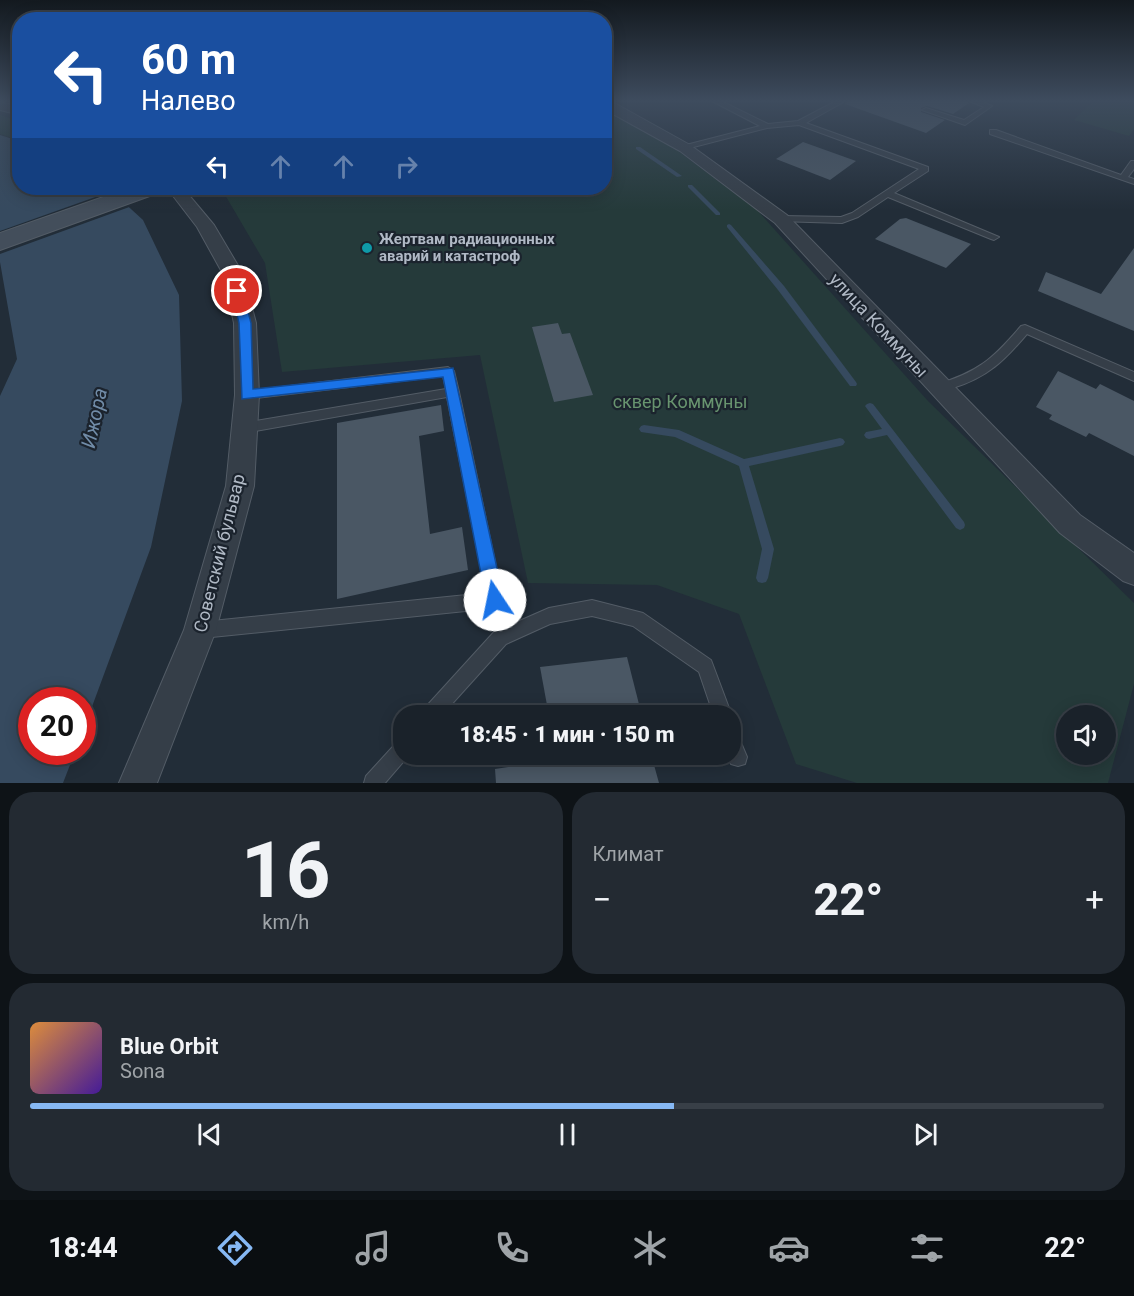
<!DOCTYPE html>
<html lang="ru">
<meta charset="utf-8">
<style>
body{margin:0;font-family:Roboto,sans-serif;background:#232a32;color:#f1f3f6;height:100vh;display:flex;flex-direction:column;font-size:22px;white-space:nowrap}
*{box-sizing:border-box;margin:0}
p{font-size:20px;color:#9fa4a8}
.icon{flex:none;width:33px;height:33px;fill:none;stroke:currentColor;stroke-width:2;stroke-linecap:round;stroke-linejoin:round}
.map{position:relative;height:783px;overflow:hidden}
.panel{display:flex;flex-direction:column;gap:9px;padding:9px;background:#0e1317;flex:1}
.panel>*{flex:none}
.guide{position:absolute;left:12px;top:12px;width:600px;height:183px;border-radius:24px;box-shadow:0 3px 15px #0003,0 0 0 2px #383f47;background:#1a4fa0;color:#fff;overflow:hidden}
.controls{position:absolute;left:1056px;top:705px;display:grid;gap:12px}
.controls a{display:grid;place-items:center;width:60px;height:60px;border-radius:50%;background:#1a222a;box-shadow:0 3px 15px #0003,0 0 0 2px #383f47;font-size:30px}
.speed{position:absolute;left:18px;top:687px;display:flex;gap:12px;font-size:30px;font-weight:700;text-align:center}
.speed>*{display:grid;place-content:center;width:78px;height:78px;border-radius:50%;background:#1a222a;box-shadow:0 3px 15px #0003,0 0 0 2px #383f47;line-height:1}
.speed .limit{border:9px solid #d22;background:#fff;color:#111}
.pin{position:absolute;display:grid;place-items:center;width:51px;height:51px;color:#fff;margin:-26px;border:3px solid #fff;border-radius:50%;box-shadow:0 2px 6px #0007}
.me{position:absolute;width:66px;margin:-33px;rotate:349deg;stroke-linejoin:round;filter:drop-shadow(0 0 4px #0008)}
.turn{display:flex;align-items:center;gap:21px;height:126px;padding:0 30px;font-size:27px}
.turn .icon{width:78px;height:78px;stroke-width:2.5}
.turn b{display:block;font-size:42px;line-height:51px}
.lanes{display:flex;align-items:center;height:57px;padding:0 30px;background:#0003;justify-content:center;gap:30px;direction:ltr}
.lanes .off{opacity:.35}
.big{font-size:45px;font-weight:800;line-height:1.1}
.panel .widget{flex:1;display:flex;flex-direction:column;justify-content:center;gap:9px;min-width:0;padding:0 21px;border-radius:24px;background:#232a32}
.panel .dial{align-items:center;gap:0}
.dial b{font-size:78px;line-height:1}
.song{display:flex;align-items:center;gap:18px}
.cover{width:72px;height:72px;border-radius:9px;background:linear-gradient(135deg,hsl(30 70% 55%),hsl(260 70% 35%))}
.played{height:6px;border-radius:3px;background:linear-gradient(90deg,#86b8f4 60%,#383f47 60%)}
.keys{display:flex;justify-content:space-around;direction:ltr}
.heat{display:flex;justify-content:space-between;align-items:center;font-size:33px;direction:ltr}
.panel .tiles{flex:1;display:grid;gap:9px;grid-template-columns:1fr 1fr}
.widget:last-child{grid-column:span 2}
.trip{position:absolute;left:393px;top:705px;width:348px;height:60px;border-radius:24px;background:#1a222a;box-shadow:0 3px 15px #0003,0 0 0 2px #383f47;font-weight:800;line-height:60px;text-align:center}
.dock{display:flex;height:96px;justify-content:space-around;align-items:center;background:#0a0e11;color:#9fa4a8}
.dock .icon{width:42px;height:42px}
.dock .active{color:#86b8f4}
.dock b{font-size:27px;color:#f1f3f6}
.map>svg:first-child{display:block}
.green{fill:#253a3a;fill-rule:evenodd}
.water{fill:#364a5f}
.pier{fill:#222d38}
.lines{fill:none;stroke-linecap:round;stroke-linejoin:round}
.stream{fill:#364a5f;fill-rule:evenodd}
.building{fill:#4a5764}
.lane-casing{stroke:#535c66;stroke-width:2}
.street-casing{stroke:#535c66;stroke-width:2}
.secondary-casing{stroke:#535c66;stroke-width:2}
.lane{fill:#353e48;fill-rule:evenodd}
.street{fill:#353e48;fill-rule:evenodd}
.secondary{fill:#434e5b;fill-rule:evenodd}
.route{fill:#1a73e8;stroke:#114b97;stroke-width:1.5}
.culture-dot{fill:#0f9aa8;stroke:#1b232d;stroke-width:2}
.labels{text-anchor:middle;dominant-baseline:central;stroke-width:4.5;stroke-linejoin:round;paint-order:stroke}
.far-poi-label{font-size:15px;font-weight:bold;fill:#b0b9c5;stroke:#1b232d;text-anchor:start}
.street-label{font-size:18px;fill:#b0b9c5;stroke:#1b232d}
.park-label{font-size:18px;fill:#68946f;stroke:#1b232d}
.water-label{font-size:20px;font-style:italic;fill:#718ca8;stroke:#1b232d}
</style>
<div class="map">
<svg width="1134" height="783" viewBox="0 0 1134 783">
<rect width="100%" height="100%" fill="#222d38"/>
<!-- green -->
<g class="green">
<path d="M1094 100 1134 103V129L1129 136 1074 120Z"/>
<path d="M605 110 674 148 757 210 928 401 1134 603V684L1108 783H857L796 764 739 614 657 585 528 583 480 355 282 372 265 263 221 188H604ZM1066 716H1106V754H1066Z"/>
<path d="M0 115 19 121V140L0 134Z"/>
</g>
<!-- water -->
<path class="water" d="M0 135 19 141 20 188H108L143 220 179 295 182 401 151 547 83 731 82 700H32V752H75L63 783H0V396L17 359 0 262Z"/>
<!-- pier -->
<path class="pier" d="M115 190 132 206 0 254V231Z"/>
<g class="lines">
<!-- stream -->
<g class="stream">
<path d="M636 147H640L682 176 677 177 636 149Z"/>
<path d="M688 185H692L720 213V215H716L688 187Z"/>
<path d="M729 224 731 225 784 286 856 382 857 384 856 386H850L778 290 727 227V225Z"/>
<path d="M870 403 873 404 964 522 965 525 964 528 960 530 956 528 887 435 869 439 866 438 864 435 866 432 882 429 865 406 867 404Z"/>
<path d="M644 425 679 430 744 459 840 438 843 439 845 442 843 445 840 446 749 466 774 549 768 578 766 582 762 583 758 582 756 578 762 549 739 466 675 437 641 432 639 429 641 426Z"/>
</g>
</g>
<!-- building -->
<g class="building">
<path d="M849 100H965L969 103 953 114 927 106 921 108V112L945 120 926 133 845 104Z"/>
<path d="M803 142 856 161 830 180 776 159Z"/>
<path d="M906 218 971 244 946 268 875 239 900 219Z"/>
<path d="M1134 248V331L1038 291 1046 272 1101 294Z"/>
<path d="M558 323 562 334 570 333 593 395 554 402 532 327Z"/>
<path d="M1058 371 1096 389 1100 384 1134 401V456L1089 433 1086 437 1049 419 1052 415 1036 407Z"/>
<path d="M441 405 444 431 419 436 430 534 462 527 468 570 337 599V423Z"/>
<path d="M627 657 642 716H549L540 667Z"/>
<path d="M556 754H651L659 783H496L495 769 557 760Z"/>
</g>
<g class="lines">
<!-- lane casing -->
<g class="lane-casing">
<g id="lane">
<path d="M710 100H719L768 124 798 121 838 100H847L806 123 928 167V171L894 193 999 237 994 240 991 239 888 197 858 217 842 223 778 221V217L781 216 841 217 852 213 919 169 799 125 767 128 682 150V146L760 126Z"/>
<path d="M967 100H978L992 106 965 125 922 110 926 108 964 120 984 107Z"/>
<path d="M990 130H996L1121 175 1131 161H1134V169L1128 177 1134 179V184L990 134Z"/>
<path d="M1025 325 1134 372V381L1027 334C1004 361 988 377 953 388 947 390 941 393 935 391L933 388 935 385C978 372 992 360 1021 326Z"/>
<path d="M448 367 454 371 459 392 503 600 501 605 495 608 202 638 196 636 194 630 196 624 202 622 486 593 447 397 244 433 240 431 238 428 240 425 244 423 446 389 443 376 247 399 241 395 247 391Z"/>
<path d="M592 600 643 613 711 660 732 716 730 719V716H714L699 672 633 626 592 616 550 624 506 644 441 716H420L423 710 494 632 549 608Z"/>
<path d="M730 728 736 731 747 757 745 764 738 766 731 764 728 754H730Z"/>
<path d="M404 738V754H410L385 783H364L366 776 398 741Z"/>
</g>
</g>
<!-- street casing -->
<g class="street-casing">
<g id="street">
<path d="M604 100H609L690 145 787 215 1080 515 1134 553V585L1123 581 1060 533 775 223 680 151 604 109Z"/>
<path d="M0 102 20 107V115L0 110Z"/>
<path d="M167 188H183L214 225 243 274 256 323 259 395 254 486 216 630 157 783H119L184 630 226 486 235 395 234 323 223 274 197 227Z"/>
</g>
</g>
<!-- secondary casing -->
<g class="secondary-casing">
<path id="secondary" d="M129 188H162L158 193 0 250V233Z"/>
</g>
<!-- lane -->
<use href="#lane" class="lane"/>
<!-- street -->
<use href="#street" class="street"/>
<!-- secondary -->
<use href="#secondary" class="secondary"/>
</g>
<!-- sky -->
<linearGradient id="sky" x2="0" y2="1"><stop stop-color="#13191f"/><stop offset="0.48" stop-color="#3e4c5e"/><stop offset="1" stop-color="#3e4c5e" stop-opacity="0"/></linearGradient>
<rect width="1134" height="210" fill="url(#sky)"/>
<!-- route -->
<path class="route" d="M237 287 243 291 251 323 253 389 453 368 504 600 501 606 495 609 488 606 486 600 443 377 242 399 239 323 231 291Z"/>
<!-- markers -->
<circle class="culture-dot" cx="367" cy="248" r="6"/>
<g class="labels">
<!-- far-poi labels -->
<g class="far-poi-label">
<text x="379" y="239">Жертвам радиационных<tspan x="379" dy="17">аварий и катастроф</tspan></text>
</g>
<!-- street labels -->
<g class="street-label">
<text transform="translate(879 325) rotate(47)">улица Коммуны</text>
<text transform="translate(219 553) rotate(-76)">Советский бульвар</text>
</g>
<!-- park labels -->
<g class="park-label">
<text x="680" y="401">сквер Коммуны</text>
</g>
<!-- water labels -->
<g class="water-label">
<text transform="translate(94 418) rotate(-78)">Ижора</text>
</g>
</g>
</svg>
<div class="controls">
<a><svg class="icon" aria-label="sound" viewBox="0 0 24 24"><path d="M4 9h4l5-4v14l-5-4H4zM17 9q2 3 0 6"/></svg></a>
</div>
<div class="speed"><div class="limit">20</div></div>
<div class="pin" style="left:237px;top:291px;background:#d93025"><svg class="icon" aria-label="arrive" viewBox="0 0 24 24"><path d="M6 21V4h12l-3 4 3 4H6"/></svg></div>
<svg class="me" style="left:495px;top:600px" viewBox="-20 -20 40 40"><circle r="19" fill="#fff"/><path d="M0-13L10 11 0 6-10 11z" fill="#1a73e8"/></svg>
<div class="trip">18:45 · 1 мин · 150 m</div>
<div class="guide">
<div class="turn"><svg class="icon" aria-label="left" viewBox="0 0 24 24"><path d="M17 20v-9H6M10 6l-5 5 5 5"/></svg><div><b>60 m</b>Налево</div></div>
<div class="lanes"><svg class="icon" aria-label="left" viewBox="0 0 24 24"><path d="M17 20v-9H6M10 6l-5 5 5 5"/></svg><svg class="icon off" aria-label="ahead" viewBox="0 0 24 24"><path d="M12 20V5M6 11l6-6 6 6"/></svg><svg class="icon off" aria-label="ahead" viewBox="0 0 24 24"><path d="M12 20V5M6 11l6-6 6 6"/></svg><svg class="icon off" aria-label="right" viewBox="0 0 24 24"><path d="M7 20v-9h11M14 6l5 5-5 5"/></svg></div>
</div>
</div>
<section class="panel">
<div class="tiles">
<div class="widget dial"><b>16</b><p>km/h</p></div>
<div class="widget"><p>Климат</p>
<div class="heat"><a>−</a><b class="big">22°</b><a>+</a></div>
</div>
<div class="widget">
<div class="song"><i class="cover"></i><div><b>Blue Orbit</b><p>Sona</p></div></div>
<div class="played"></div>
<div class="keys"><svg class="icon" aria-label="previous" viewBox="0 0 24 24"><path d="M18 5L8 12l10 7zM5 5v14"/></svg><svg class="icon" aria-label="pause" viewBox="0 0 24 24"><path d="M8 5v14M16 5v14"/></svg><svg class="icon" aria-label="next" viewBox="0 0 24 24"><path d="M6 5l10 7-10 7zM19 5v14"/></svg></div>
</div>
</div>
</section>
<nav class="dock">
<b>18:44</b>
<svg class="icon active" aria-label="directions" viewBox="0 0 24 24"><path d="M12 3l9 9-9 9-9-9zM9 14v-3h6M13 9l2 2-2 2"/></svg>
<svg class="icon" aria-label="music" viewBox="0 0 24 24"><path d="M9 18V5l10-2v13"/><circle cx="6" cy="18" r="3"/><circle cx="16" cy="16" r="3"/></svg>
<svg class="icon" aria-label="phone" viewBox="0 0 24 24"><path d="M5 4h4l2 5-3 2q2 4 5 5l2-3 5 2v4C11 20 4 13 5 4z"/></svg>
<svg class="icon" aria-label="climate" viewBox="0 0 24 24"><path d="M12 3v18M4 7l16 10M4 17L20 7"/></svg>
<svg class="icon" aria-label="car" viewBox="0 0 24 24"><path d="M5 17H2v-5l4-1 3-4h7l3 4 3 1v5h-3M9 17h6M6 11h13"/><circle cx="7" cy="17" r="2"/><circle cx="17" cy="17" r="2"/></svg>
<svg class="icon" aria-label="filters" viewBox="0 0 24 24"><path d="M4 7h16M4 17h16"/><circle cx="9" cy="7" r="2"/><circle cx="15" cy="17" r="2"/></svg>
<b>22°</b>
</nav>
